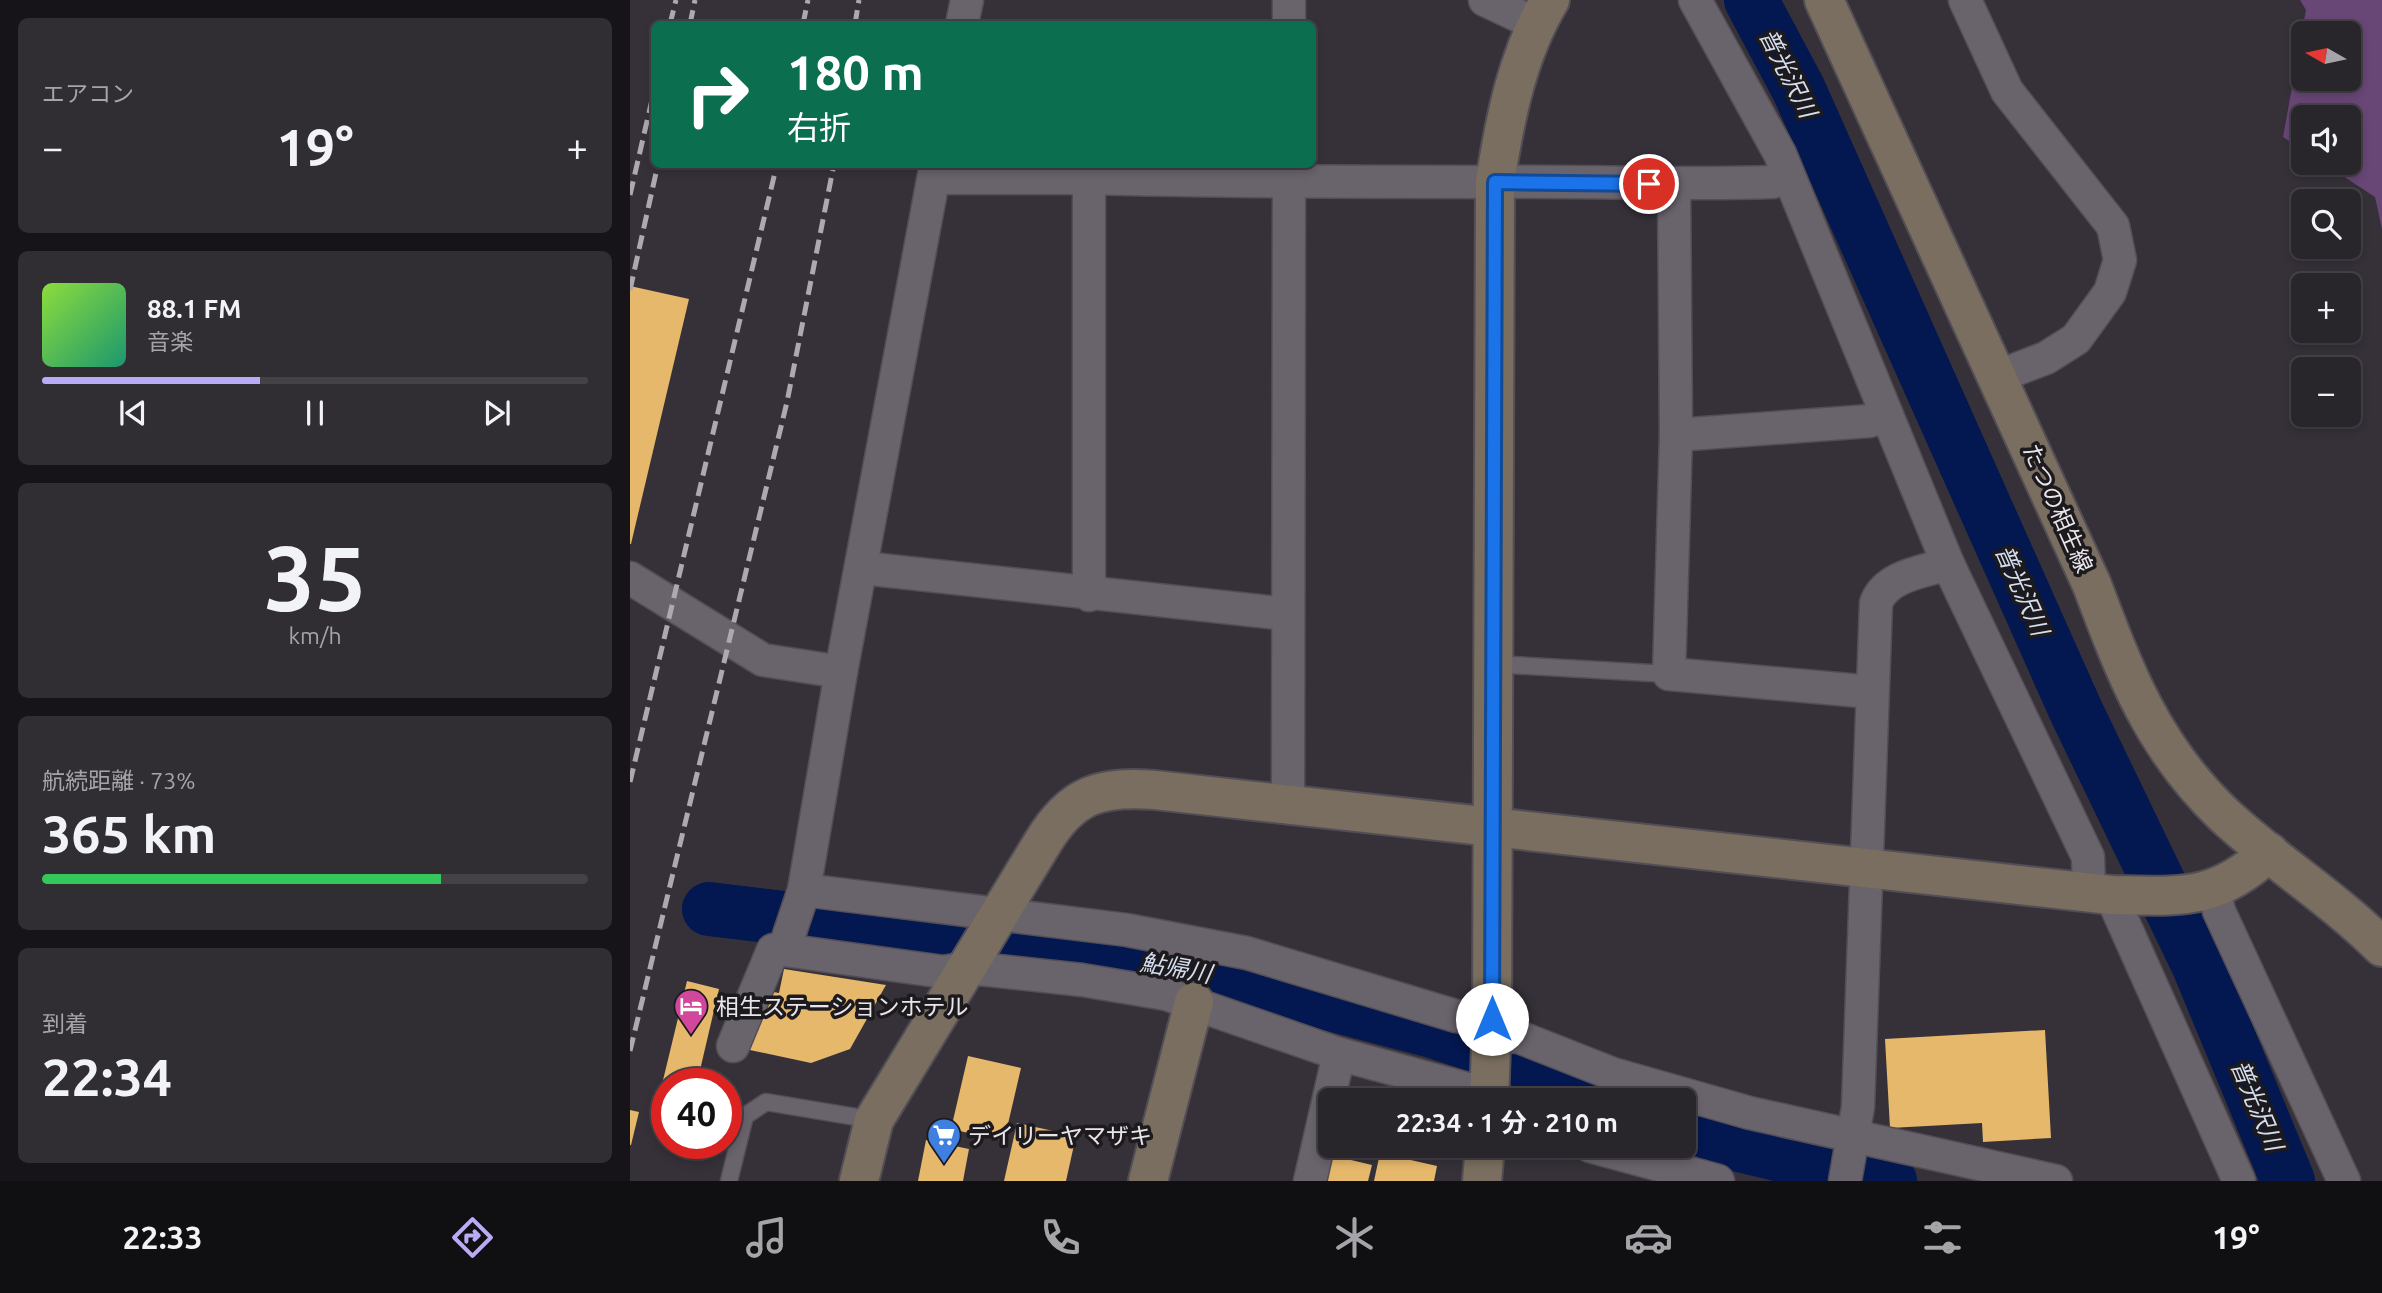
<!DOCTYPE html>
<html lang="ja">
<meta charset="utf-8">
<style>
body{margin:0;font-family:Ubuntu,"Noto Sans JP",sans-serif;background:#302d33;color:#f1f3f6;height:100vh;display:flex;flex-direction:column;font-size:26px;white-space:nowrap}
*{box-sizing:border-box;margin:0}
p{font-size:23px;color:#a5a5a9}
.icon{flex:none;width:38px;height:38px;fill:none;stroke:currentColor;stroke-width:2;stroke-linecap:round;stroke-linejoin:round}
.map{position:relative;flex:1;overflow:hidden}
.details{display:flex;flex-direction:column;gap:18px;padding:18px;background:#161418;width:630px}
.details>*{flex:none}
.top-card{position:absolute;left:21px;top:21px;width:665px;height:147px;border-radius:10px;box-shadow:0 4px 10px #0003,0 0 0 2px #444247;background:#0b6e4f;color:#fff;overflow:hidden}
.needle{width:46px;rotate:279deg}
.buttons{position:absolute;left:1661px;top:21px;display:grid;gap:14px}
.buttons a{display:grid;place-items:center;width:70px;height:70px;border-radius:10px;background:#28252b;box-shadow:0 4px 10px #0003,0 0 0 2px #444247;font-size:35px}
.speed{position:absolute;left:21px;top:1068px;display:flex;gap:14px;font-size:35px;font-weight:700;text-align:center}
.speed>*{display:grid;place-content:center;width:91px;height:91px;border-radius:50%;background:#28252b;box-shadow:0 4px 10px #0003,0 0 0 2px #444247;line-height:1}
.speed .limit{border:10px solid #d22;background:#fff;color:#111}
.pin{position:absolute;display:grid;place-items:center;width:60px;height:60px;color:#fff;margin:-30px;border:4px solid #fff;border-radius:50%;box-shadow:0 2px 7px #0007}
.me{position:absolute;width:77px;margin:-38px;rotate:0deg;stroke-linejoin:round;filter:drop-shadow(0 0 5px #0008)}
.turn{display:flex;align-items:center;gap:24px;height:147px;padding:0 21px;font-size:32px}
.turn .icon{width:91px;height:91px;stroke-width:2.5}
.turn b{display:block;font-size:49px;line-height:60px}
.big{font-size:52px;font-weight:700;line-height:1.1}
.details .widget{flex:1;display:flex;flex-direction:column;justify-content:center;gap:10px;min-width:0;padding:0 24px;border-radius:10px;background:#302d33}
.details .dial{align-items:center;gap:0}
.dial b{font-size:91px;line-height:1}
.song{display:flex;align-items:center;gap:21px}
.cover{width:84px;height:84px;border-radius:10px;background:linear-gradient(135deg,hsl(90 70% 55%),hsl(160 70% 35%))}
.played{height:7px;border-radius:4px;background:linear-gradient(90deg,#bbaaf6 40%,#444247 40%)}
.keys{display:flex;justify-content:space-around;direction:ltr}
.heat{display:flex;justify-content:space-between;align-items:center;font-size:38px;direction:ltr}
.charge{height:10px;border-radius:5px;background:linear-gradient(90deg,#34c759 73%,#444247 0)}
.trip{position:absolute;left:688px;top:1088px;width:378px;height:70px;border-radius:10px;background:#28252b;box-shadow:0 4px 10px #0003,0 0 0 2px #444247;font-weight:700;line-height:70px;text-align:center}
.menu{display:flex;height:112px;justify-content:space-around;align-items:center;background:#100f11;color:#a5a5a9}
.menu .icon{width:49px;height:49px}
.menu .active{color:#bbaaf6}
.menu b{font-size:32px;color:#f1f3f6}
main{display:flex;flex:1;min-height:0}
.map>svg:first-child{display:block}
.green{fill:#684676;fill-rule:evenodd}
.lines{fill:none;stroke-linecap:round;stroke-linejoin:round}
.river{stroke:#031750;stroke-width:54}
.building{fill:#e6b86c}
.lane-casing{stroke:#534e55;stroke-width:19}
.street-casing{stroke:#534e55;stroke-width:35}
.secondary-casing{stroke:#534e55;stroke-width:42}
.lane{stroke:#69636c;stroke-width:16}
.street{stroke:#69636c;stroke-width:32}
.secondary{stroke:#796e5f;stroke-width:38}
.rail{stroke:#ada9af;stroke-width:5;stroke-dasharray:14 7;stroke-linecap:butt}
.route-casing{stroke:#114b97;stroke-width:18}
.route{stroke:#1a73e8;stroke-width:12}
.labels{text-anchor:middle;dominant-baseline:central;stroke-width:7;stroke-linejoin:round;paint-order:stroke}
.street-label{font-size:23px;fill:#e8e4ea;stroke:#1c1a1d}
.poi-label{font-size:23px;fill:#e8e4ea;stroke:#1c1a1d;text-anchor:start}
.water-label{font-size:24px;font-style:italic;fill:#d4def0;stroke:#1c1a1d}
</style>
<main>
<section class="details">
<div class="widget"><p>エアコン</p>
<div class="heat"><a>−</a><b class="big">19°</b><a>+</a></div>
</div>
<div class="widget">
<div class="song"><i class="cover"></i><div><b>88.1 FM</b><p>音楽</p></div></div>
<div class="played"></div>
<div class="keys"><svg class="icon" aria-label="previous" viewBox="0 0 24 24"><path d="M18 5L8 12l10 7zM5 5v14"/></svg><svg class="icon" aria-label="pause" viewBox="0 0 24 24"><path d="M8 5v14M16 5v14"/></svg><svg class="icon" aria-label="next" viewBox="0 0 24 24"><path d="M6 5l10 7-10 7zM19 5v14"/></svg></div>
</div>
<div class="widget dial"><b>35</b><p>km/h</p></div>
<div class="widget"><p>航続距離 · 73%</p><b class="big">365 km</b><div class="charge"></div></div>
<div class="widget"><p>到着</p><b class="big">22:34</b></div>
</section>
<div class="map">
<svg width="1752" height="1181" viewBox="0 0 1752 1181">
<rect width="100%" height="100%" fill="#363139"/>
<!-- green -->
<path class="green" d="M1670 0H1752V229L1745 197 1693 163H1718V117H1673V150L1653 137 1676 10ZM1673 33H1718V79H1673Z"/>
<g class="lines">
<!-- river -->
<g class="river">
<path d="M1121 0 1169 90 1446 711 1568 964 1658 1181"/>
<path d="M79 909 556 966 806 1032 909 1066 997 1101"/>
<path d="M1054 1123 1105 1144 1260 1181"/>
</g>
</g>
<!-- building -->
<g class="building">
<path d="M0 286 59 299 1 544H0Z"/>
<path d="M154 969 256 985 220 1049 181 1063 115 1049 121 1019 132 1021 137 991 149 993Z"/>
<path d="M57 981 89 989 67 1083H37V1107L27 1105Z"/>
<path d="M1415 1030 1421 1138 1353 1142 1352 1123 1260 1128 1255 1039Z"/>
<path d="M338 1056 391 1068 374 1141 321 1129Z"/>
<path d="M0 1110 9 1112 1 1145H0Z"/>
<path d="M387 1123 446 1136 436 1181H374Z"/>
<path d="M296 1140 339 1149 333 1181H288Z"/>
<path d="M750 1153 807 1166 804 1181H744Z"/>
<path d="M700 1155 742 1165 738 1181H694Z"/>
</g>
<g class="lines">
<!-- lane casing -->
<g class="lane-casing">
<g id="lane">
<path d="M863 664 1039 674"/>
<path d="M99 1181 115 1116 136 1102 244 1120"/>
</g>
</g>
<!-- street casing -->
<g class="street-casing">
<g id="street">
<path d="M659 0V24"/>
<path d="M855 0 906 24"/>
<path d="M1065 0 1150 154 1318 564 1458 857 1459 891"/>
<path d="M1335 0 1377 91 1483 226 1490 260 1480 292 1446 339 1416 358 1369 376"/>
<path d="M332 24 337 0"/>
<path d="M304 178H459"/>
<path d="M1044 185 1046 435 1039 674 1242 692"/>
<path d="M1046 435 1240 421 1254 415"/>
<path d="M232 568 657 614"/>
<path d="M0 578 133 660 211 672"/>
<path d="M459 595V178C594 182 728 182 862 182 956 181 1050 185 1143 182L1158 176"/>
<path d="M658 805 659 164"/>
<path d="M1584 889 1589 911 1714 1181"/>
<path d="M174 890 497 930 617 953 826 1016 862 1019"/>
<path d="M1481 895 1609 1181"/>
<path d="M154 950 174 890 211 672 306 164"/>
<path d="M861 1035 889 1037 983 1074 1120 1113 1426 1181"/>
<path d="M103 1046 143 950H154L314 972 336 968 359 970 452 980 536 994 709 1054 837 1089H859"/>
<path d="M960 1146 1088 1181"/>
<path d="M680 1181 709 1054"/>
<path d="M1215 1181 1228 1107 1246 603C1256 576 1291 572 1318 564"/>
</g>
</g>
<!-- secondary casing -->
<g class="secondary-casing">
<g id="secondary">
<path d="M1194 0 1462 585C1495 673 1523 747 1593 814 1643 861 1703 898 1752 947"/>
<path d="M859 1101 862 1019 865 182C875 119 887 55 920 0"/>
<path d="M229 1181 244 1120 413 842C442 794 470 786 525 790L1481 895C1551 896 1585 902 1639 852"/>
<path d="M518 1181 564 1002"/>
<path d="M852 1181 855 1146"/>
</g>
</g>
<!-- lane -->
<use href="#lane" class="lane"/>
<!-- street -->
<use href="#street" class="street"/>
<!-- secondary -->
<use href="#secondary" class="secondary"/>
<!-- rail -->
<g class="rail">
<path d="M40 24 46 0"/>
<path d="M60 24 65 0"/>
<path d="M173 24 178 0"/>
<path d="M225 24 229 0"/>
<path d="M0 195 24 91"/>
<path d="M0 290 28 164"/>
<path d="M0 782 147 164"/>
<path d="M0 1051 157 402 204 164"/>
</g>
</g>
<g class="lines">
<!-- route casing -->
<g class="route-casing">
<path id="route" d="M862 1019 865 182 1019 184"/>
</g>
<!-- route -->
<use href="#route" class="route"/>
</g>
<!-- icons -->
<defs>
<g id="hotel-pin" transform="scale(1.75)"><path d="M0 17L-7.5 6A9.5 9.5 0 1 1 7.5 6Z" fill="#d1479c" stroke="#1c1a1d"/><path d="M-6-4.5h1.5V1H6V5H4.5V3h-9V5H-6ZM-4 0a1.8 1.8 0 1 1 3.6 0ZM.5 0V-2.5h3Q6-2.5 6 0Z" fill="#fff"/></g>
<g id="supermarket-pin" transform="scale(1.75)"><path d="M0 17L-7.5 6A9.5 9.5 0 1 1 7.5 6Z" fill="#3f7fe0" stroke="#1c1a1d"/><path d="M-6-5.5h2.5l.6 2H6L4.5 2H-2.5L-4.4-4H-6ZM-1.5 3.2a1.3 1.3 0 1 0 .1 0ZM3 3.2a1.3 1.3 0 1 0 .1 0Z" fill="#fff"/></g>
</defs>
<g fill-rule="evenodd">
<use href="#hotel-pin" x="61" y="1006"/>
<use href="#supermarket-pin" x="314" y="1135"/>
</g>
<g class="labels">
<!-- street labels -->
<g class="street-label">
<text transform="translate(1428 508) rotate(66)">たつの相生線</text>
</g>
<!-- poi labels -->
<g class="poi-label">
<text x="86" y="1006">相生ステーションホテル</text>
<text x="338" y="1135">デイリーヤマザキ</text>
</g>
<!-- water labels -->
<g class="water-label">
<text transform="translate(1158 73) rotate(63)">普光沢川</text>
<text transform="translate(1392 590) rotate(66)">普光沢川</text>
<text transform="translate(546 968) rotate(10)">鮎帰川</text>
<text transform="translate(1627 1105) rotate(67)">普光沢川</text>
</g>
</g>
</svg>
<div class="buttons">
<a><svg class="needle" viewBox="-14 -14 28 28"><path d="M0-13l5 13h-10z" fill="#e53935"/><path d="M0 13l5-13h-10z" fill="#a5a5a9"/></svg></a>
<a><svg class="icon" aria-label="sound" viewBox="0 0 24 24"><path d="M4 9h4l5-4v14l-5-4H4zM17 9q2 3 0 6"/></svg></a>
<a><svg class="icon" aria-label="search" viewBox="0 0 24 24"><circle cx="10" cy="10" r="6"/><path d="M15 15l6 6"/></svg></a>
<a>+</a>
<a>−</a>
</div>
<div class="speed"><div class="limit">40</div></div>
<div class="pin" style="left:1019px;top:184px;background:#d93025"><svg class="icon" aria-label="arrive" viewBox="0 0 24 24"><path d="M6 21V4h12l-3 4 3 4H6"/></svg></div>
<svg class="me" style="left:862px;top:1019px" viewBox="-20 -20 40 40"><circle r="19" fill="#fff"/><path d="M0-13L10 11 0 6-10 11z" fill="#1a73e8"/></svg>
<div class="trip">22:34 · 1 分 · 210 m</div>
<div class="top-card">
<div class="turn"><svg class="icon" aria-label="right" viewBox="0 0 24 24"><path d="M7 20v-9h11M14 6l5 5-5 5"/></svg><div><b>180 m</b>右折</div></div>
</div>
</div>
</main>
<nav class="menu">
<b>22:33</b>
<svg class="icon active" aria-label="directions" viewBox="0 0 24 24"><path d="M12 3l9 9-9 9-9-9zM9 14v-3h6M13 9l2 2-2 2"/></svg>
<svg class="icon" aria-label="music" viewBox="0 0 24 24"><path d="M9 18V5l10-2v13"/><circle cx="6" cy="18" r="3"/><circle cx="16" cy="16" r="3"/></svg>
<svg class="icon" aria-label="phone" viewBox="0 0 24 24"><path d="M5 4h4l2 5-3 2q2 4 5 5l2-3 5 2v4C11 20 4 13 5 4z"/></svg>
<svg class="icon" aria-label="climate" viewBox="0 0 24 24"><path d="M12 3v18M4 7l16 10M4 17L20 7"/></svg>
<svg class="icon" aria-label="car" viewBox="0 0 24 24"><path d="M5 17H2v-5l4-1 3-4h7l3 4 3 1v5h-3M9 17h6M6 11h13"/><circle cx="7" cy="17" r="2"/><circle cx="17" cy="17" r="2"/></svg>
<svg class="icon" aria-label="filters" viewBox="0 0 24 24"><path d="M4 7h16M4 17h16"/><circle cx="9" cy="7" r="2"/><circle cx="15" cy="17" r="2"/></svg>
<b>19°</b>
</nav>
